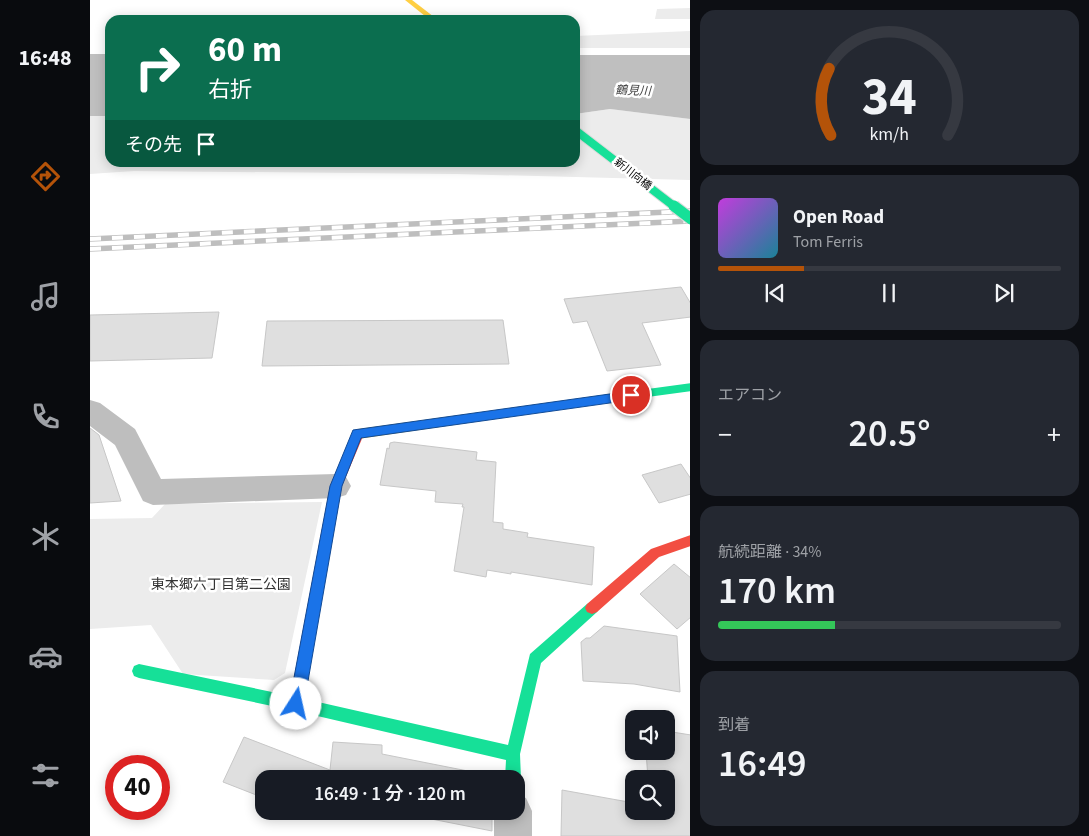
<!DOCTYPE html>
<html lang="ja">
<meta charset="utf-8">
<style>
body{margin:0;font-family:"Source Sans 3","Noto Sans JP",sans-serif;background:#242831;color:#f1f3f6;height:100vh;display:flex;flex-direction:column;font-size:19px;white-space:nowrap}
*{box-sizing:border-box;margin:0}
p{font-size:16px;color:#9ea1a6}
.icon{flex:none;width:28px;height:28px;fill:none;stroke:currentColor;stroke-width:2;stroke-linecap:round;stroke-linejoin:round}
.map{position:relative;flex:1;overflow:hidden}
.details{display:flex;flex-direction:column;gap:10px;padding:10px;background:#0d0f14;width:399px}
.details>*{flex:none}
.guide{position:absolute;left:15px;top:15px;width:475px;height:152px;border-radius:15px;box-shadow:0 2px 12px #0003;background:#0b6e4f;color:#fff;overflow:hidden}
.controls{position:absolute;left:535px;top:710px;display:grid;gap:10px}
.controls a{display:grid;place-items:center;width:50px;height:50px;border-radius:10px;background:#171b24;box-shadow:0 2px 12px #0003;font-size:25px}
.speed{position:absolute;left:15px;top:755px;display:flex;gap:10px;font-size:25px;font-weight:700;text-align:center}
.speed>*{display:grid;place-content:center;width:65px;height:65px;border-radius:50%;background:#171b24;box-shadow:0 2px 12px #0003;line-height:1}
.speed .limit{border:8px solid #d22;background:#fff;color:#111}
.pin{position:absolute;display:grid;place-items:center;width:42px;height:42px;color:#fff;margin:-21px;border:2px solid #fff;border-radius:50%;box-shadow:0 1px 5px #0007}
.me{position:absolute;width:55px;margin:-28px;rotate:10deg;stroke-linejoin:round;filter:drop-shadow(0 0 4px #0008)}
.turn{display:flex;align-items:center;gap:18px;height:105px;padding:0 20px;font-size:22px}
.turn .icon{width:65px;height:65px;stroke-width:2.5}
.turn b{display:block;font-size:35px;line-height:42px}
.then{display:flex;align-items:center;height:48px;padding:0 20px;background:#0003;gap:10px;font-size:19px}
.big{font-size:38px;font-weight:600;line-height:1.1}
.details .tile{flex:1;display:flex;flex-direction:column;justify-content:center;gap:8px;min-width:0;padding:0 18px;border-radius:15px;background:#242831}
.details .dial{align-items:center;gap:0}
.dial svg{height:130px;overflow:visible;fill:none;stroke:#363941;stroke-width:7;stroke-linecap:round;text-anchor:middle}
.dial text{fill:#f1f3f6;stroke:none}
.song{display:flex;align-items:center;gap:15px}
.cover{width:60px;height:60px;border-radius:8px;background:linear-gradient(135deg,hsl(290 70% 55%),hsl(190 70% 35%))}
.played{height:5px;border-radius:2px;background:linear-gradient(90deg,#b45309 25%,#363941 25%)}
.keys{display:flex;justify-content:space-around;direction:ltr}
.heat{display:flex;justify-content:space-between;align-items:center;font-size:28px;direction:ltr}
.charge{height:8px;border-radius:4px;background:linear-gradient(90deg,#34c759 34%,#363941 0)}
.trip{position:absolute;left:165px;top:770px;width:270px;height:50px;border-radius:15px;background:#171b24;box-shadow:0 2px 12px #0003;font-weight:600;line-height:50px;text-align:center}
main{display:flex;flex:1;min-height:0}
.tab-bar{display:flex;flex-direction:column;width:90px;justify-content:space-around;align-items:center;background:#090b0e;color:#9ea1a6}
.tab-bar .icon{width:35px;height:35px}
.tab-bar .on{color:#b45309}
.tab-bar b{font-size:22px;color:#f1f3f6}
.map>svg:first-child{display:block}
.green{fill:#ececec}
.water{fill:#bfbfbf}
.building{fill:#dfdfdf;stroke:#c7c7c7}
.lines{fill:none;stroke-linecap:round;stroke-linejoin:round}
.street{fill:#bebebe;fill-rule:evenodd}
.fast{fill:#16e098;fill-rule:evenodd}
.slow{fill:#ffcf43;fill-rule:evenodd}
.jam{fill:#f24e42;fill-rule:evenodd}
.rail-casing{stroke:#bebebe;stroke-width:5.5}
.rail{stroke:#fff;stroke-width:4;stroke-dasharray:11;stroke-linecap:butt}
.fast-bridge-far1-casing{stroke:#dbdbdb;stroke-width:10;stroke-linecap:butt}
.fast-bridge-casing{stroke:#dbdbdb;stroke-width:13;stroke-linecap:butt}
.fast-bridge-far1{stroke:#16e098;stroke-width:8}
.fast-bridge{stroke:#16e098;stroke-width:11}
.route{fill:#1a73e8;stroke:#114b97}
.labels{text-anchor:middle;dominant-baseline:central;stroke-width:5;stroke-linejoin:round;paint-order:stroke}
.far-street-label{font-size:11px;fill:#000;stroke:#fff}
.far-water-label{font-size:12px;font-style:italic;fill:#444;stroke:#fff}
.park-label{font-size:14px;fill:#333;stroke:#fff}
</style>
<main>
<nav class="tab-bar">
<b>16:48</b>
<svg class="icon on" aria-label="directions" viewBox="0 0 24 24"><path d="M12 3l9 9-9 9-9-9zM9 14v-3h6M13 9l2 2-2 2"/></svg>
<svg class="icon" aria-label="music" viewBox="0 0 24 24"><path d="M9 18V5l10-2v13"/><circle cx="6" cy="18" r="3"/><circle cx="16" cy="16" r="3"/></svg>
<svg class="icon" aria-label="phone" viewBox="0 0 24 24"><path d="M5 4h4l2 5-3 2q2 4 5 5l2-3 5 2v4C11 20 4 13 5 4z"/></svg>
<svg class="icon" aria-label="climate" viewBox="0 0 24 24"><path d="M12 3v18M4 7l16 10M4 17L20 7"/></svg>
<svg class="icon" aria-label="car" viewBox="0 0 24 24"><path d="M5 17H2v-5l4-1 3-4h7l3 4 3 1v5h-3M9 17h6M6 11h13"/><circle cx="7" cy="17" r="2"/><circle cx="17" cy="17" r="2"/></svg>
<svg class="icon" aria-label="filters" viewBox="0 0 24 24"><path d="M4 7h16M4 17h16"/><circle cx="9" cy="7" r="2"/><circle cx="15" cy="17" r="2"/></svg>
</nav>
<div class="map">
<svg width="601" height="836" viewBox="0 0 601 836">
<rect width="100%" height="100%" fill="#fff"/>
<!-- green -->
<g class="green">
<path d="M600 8V19H565L567 9Z"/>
<path d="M601 31 600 48H485V36Z"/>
<path d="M520 109 600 119V180L366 174 44 171 0 174V116H20V162H485V114Z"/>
<path d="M232 502 195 673 184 680 93 674 61 625 0 629V519L62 518 75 504Z"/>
</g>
<!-- water -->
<g class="water">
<rect x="0" y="54" width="20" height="62"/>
<path d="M485 55H600V119L520 109 485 114Z"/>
</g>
<!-- building -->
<g class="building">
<path d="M591 287 601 304V317L552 323 571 365 517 371 497 321 483 323 474 299Z"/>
<path d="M129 312 122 358 0 361V315Z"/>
<path d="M413 320 419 364 172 366 177 321Z"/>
<path d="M0 428 9 435 31 501 0 503Z"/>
<path d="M304 442 387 452 386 460 406 462 403 522 413 523V529L438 533 437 537 504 547 502 585 421 572V574L397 570 396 577 364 571 374 507H372L373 504 345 502 346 491 290 485 297 448 299 449 300 443Z"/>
<path d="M591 464 601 479V494L569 503 552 475Z"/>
<path d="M584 564 601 578V617L587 629 550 594Z"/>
<path d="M514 626 587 636 590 692 544 684 493 681 491 642 496 638H500Z"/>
<path d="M576 731 601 735V836H471L472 790 544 803V811H576V779H558L556 751H576Z"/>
<path d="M154 737 240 770 243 742 292 745V754L403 776V779H174V798L133 782Z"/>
<path d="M301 811H402V831Z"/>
</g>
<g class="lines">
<!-- street -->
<g class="street">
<path d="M0 400 10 403 45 429 71 479 246 474 256 477 261 486 256 495 246 498 63 505 53 501 25 445 0 426Z"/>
<path d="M426 794 436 798 442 811V836H404V811H426Z"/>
</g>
<!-- fast -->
<g class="fast">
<path d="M601 383V391L506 404 502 403 500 400 502 397 506 396Z"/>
<path d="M502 602 507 604 509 608 507 612 451 663 430 754 431 779 426 785V779H415L416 760 206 711 49 678 44 676 42 671 44 666 49 664 206 697 418 745 440 654 497 604Z"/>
</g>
<!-- slow -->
<g class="slow">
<path d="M315 0H322L348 20H340Z"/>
<path d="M506 396 510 397 512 400 510 403 506 404 268 439 264 437 262 434 264 431 268 429Z"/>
</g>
<!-- jam -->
<g class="jam">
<path d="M268 429 272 431 274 434 252 486 213 704 211 709 206 711 201 709 199 704 240 486 262 434 264 431Z"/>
<path d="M601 535V546L569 557 507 612 502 614 497 612 495 608 497 604 561 549Z"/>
</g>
<!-- rail casing -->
<g class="rail-casing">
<g id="rail">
<path d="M0 239 601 211"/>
<path d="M0 249 601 221"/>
</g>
</g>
<!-- rail -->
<use href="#rail" class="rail"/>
<!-- fast-bridge-far1 casing -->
<g class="fast-bridge-far1-casing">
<path id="fast-bridge-far1" d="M485 130 585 207"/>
</g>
<!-- fast-bridge casing -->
<g class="fast-bridge-casing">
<path id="fast-bridge" d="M584 206 601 219"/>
</g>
<!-- fast-bridge-far1 -->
<use href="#fast-bridge-far1" class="fast-bridge-far1"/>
<!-- fast-bridge -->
<use href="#fast-bridge" class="fast-bridge"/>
</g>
<!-- route -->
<path class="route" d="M541 391 547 395 541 400 271 438 252 486 214 704 211 709 206 711 201 709 199 704 240 486 263 430Z"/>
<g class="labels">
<!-- far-street labels -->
<g class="far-street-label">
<text transform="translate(543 174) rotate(38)">新川向橋</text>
</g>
<!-- far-water labels -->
<g class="far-water-label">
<text transform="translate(543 91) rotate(2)">鶴見川</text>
</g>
<!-- park labels -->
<g class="park-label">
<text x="131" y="585">東本郷六丁目第二公園</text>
</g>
</g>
</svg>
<div class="controls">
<a><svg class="icon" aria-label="sound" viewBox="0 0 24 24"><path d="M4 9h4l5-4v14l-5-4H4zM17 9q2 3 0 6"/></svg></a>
<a><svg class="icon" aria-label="search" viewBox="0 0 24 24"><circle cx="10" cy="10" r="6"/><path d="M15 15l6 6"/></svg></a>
</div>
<div class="speed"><div class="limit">40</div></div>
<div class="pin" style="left:541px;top:395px;background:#d93025"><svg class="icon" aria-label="arrive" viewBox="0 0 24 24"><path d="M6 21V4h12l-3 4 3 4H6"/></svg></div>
<svg class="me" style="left:206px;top:704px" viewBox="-20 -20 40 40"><circle r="19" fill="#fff"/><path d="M0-13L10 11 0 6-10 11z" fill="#1a73e8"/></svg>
<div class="trip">16:49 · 1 分 · 120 m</div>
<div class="guide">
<div class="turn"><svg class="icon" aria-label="right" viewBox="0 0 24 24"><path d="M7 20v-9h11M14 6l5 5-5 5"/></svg><div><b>60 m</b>右折</div></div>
<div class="then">その先<svg class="icon" aria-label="arrive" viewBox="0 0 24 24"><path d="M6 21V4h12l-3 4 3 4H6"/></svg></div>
</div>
</div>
<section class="details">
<div class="tile dial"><svg viewBox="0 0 100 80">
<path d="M14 69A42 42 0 1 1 86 69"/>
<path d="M14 69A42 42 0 0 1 13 28" stroke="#b45309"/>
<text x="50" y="56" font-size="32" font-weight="700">34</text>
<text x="50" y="72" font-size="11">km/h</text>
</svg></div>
<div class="tile">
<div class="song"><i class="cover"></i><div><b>Open Road</b><p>Tom Ferris</p></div></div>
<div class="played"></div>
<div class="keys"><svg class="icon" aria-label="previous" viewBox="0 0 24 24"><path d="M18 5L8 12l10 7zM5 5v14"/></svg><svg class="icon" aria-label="pause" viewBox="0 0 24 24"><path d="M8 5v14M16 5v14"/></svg><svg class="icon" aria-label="next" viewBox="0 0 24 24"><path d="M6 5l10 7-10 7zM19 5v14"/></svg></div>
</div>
<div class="tile"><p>エアコン</p>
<div class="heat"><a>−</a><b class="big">20.5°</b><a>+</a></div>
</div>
<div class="tile"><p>航続距離 · 34%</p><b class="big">170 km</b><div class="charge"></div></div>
<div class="tile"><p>到着</p><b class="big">16:49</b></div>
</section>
</main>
